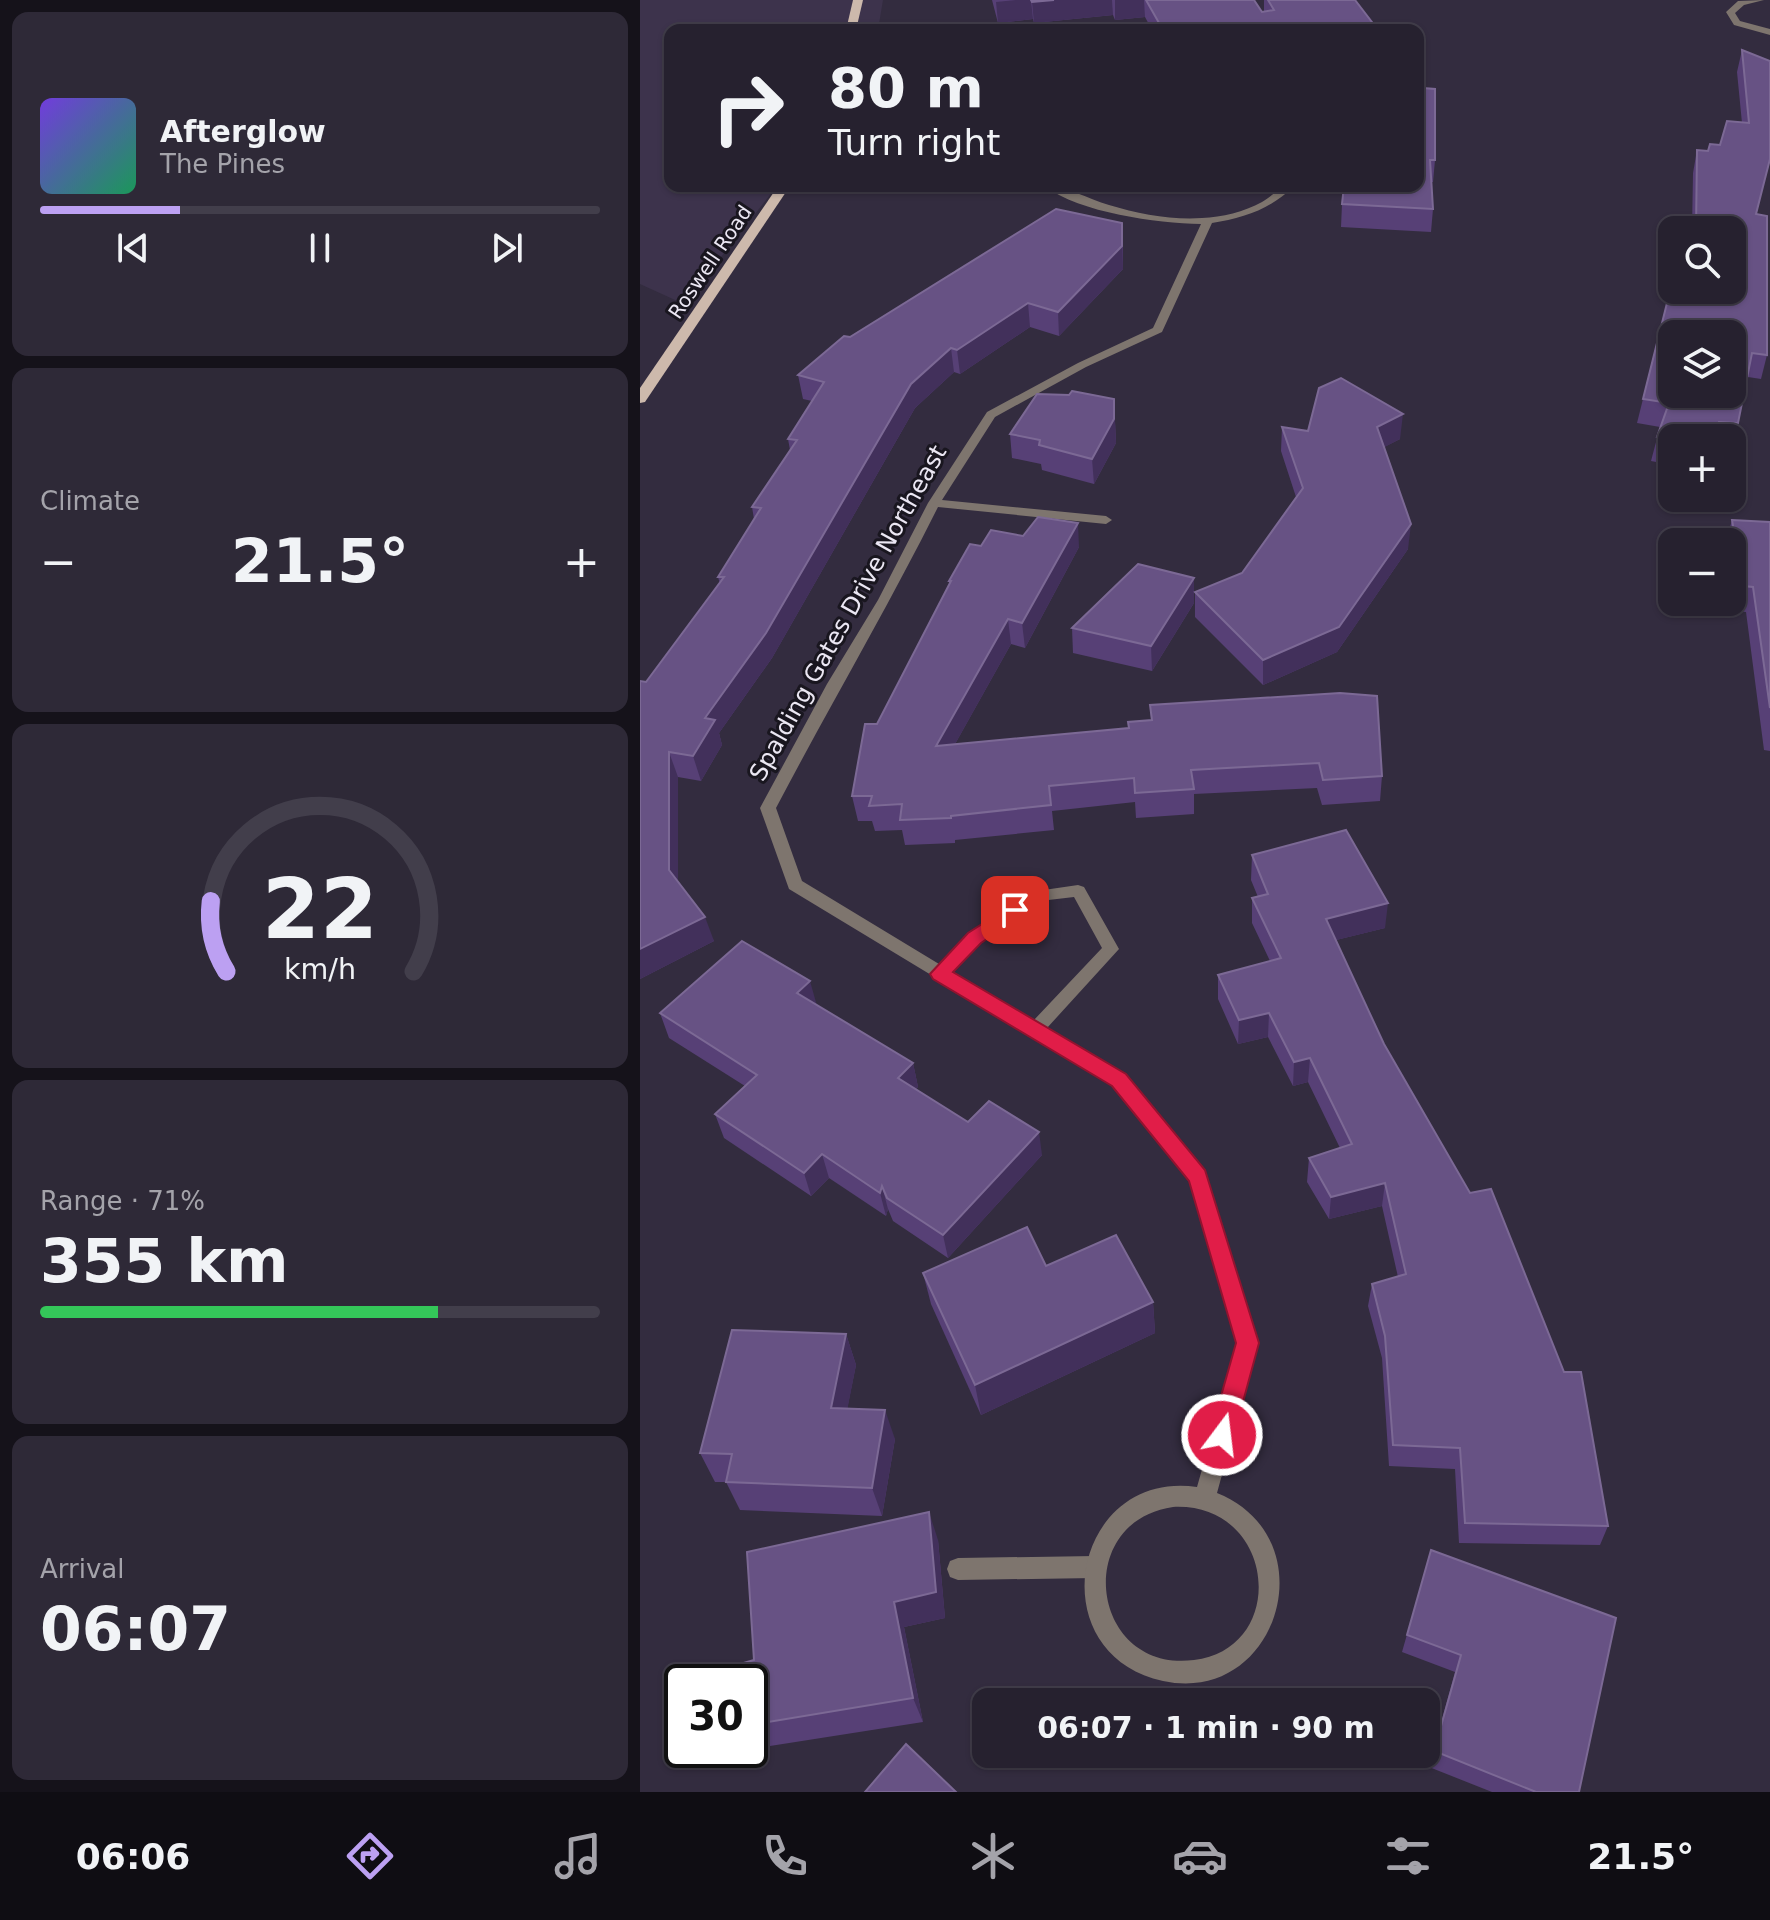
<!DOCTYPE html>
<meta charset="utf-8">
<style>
body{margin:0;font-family:"DejaVu Sans",sans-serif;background:#2e2937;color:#f1f3f6;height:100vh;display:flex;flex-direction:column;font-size:30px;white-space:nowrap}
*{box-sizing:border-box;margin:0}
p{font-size:26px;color:#a4a3aa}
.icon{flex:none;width:44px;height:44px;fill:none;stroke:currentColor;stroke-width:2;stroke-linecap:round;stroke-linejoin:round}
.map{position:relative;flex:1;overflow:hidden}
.drawer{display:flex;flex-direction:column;gap:12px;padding:12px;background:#15121a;width:640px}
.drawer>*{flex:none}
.hud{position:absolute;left:24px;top:24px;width:760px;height:168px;border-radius:16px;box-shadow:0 2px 6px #0004,0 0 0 2px #423e4b;background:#26212f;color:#f1f3f6;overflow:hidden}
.fabs{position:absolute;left:1018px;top:216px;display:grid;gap:16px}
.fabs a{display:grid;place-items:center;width:88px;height:88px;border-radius:16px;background:#26212f;box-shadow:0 2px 6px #0004,0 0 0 2px #423e4b;font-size:40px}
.speed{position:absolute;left:24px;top:1664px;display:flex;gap:16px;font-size:40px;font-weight:700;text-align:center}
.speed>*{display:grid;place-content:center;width:104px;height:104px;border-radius:50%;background:#26212f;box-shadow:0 2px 6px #0004,0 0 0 2px #423e4b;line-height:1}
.speed .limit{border:4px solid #111;border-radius:12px;background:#fff;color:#111}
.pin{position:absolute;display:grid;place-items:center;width:68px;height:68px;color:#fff;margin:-34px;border-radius:16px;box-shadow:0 4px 12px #0006}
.me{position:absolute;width:88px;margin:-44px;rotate:15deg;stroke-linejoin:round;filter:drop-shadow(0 0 6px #0008)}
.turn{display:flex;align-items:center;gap:28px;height:168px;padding:0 32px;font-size:36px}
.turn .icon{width:104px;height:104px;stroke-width:2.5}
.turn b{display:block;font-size:56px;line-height:68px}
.big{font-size:60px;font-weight:800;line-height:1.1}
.drawer .tile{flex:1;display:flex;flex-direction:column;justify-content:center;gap:12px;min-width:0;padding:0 28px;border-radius:16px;background:#2e2937}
.drawer .dial{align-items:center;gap:0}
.dial svg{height:208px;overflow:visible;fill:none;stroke:#423e4b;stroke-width:7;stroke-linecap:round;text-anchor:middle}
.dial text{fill:#f1f3f6;stroke:none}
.song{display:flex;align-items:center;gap:24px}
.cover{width:96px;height:96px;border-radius:12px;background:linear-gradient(135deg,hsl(260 70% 55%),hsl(150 70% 35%))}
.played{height:8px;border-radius:4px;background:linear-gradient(90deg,#bca0f2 25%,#423e4b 25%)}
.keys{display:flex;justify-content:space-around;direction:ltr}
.heat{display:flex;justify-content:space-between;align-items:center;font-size:44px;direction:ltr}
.charge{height:12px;border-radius:6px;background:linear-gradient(90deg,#34c759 71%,#423e4b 0)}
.trip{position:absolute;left:332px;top:1688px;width:468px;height:80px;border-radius:16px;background:#26212f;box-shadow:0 2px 6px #0004,0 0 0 2px #423e4b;font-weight:800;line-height:80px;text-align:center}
.tabs{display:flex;height:128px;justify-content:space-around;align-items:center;background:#0f0d13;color:#a4a3aa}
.tabs .icon{width:56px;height:56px}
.tabs .selected{color:#bca0f2}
.tabs b{font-size:36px;color:#f1f3f6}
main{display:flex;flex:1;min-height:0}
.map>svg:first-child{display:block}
.built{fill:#3d334c}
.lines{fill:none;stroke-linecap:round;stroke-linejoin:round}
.lane{fill:#7e756e;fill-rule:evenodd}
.street{fill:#7e756e;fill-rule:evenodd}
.primary{fill:#cdb9ac;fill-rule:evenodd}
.wall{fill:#574076}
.shaded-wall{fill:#42305b}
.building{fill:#675284;stroke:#7c6995;stroke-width:2;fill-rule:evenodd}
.route{fill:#e11d48;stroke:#92132f;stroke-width:2}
.labels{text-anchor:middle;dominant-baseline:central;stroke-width:6;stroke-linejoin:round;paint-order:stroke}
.far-street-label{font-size:20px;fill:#ebe7f3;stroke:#19161f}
.street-label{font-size:24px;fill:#ebe7f3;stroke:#19161f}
</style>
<main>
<section class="drawer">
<div class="tile">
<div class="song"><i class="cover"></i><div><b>Afterglow</b><p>The Pines</p></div></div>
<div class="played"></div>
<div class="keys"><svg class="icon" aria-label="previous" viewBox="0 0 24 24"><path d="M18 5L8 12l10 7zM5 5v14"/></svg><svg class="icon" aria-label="pause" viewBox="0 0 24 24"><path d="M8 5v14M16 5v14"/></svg><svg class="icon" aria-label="next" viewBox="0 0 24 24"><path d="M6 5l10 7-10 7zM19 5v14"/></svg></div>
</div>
<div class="tile"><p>Climate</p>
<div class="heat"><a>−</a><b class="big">21.5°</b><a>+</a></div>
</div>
<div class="tile dial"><svg viewBox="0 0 100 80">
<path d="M14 69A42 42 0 1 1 86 69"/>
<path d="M14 69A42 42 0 0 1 8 42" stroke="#bca0f2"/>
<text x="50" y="56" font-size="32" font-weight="700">22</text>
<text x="50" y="72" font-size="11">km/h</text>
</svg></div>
<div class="tile"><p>Range · 71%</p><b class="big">355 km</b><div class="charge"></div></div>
<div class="tile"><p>Arrival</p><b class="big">06:07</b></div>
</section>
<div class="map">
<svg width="1130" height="1792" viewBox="0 0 1130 1792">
<rect width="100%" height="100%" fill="#332c3f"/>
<!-- built -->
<path class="built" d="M0 0H243L238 30H30V186H137L44 304 0 284Z"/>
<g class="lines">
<!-- lane -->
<path class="lane" d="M455 1556 463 1559 466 1567 463 1575 455 1578 318 1580 310 1577 307 1569 310 1561 318 1558Z"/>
<!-- street -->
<g class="street">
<path d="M1124 0 1104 5 1095 13 1100 21 1130 29V35L1094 25 1086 12 1098 1Z"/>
<path d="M404 186C427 186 448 199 469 205 499 214 531 220 562 218 582 217 604 212 622 202 634 195 639 186 654 186 631 209 604 218 572 223L522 332 446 367 355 417 302 500 466 516 472 520 466 524 298 507C247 609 189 707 136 808L162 881 299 964 328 934 390 892 438 885 444 887 479 949 407 1028 485 1075 567 1177 618 1343 577 1493C689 1538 638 1706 523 1681 398 1654 432 1469 557 1487L598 1343 550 1181 473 1085 149 889 120 808 187 684 238 600 288 503 347 412 438 363 513 328 561 224C516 223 441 213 404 186ZM434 897 462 948 394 1020 312 972 340 942 400 901ZM533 1507C636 1502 650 1648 554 1660 451 1673 431 1522 533 1507Z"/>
</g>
<!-- primary -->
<g class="primary">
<path d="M213 0H223L216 30H206Z"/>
<path d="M138 186H150L5 402 0 403V388Z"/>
</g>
</g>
<!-- wall -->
<g class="wall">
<path d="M352 0H614L622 12H624V0H715L738 30H512L505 17 475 20 473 15 394 23 393 19 358 23Z"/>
<path d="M1102 50 1130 61 1116 214 1127 355 1121 379 1108 377 1092 446V438H1032V465L1011 461 1020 427 997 423 1003 399 1050 301 1051 290H1092V230H1052L1053 173 1057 150 1068 151 1080 145 1102 123 1097 72Z"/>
<path d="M778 81 795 160 793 182H791L793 209 791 232 701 227 702 204Z"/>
<path d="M483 246V269L419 336 390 327 320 374 314 372 275 408 132 658 79 733 82 745 61 781 38 777V881L74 941 0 979 6 682 80 584 78 577 114 519 112 507 150 450 148 439 172 401 163 399 158 375 210 337Z"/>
<path d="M474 399 476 443 454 484 402 470 401 464 372 458 370 434Z"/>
<path d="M642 427 668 431 760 439 744 447 768 549 697 652 623 685 555 617V592L602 573 656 497 641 451Z"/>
<path d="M1092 520 1130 522V751L1124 750 1106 612 1095 611 1092 588V542H1086Z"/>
<path d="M341 546 439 547 385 648 371 644 315 744 488 728 511 720 510 705 742 776 740 801 682 805 677 788 554 794V814L496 818 495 802 412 811 414 830 315 840V843L265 845 262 830 235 831 232 821H218L212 796 237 724 309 585V581Z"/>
<path d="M554 603 512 671 433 653 432 628Z"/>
<path d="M612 855 745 928 696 940 968 1526 960 1545 819 1543 815 1469 749 1466 742 1358 728 1306 732 1284 758 1277 742 1206 689 1219 667 1182 669 1158 700 1148 668 1082 653 1086 628 1037 598 1044 578 999V975L630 961 612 923V898L618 897 611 880Z"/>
<path d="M176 1005 273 1063 278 1087 276 1089 328 1122 402 1155 308 1258 253 1221 248 1209 246 1216 189 1178 171 1196 84 1138 75 1114 105 1086 29 1038 20 1013Z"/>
<path d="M406 1266 513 1302 515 1333 341 1415 291 1304 283 1273Z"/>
<path d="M206 1334 216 1365 207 1409 255 1439 242 1516 100 1510 86 1482H75L60 1453Z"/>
<path d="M298 1540 305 1618 264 1627 283 1722 110 1749V1682L114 1660Z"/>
<path d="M791 1550 939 1792H852L789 1767 815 1672 762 1652Z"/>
</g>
<!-- shaded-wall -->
<g class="shaded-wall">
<path d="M376 0H391L393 19 358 23 356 2Z"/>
<path d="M414 0H472L473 15 394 23 392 2Z"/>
<path d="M475 0H504L505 17 475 20Z"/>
<path d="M482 223 483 269 419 336 418 312Z"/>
<path d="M388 303 390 327 320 374 317 350Z"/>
<path d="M311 348 314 372 275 408 132 658 79 733 82 745 61 781 53 756 65 718 271 384Z"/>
<path d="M474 399 476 443 454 484 452 459Z"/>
<path d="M763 414 760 439 735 452 737 427Z"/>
<path d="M438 523 439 547 385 648 382 623Z"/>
<path d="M771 524 768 549 697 652 623 685V660Z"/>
<path d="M554 578V603L512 671 511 646Z"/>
<path d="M368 619 371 644 300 771 296 746Z"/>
<path d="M29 752 38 777V895L29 870Z"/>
<path d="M748 903 745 928 684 943 686 919Z"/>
<path d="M65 917 74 941 0 979V949Z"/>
<path d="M170 981 177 1006 157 993Z"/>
<path d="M629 1013 628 1037 598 1044 599 1020Z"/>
<path d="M670 1058 668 1082 653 1086 654 1062Z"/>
<path d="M273 1063 278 1087 264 1102 258 1078Z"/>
<path d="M399 1132 402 1155 308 1258 303 1235Z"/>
<path d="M182 1154 189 1178 171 1196 164 1173Z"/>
<path d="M745 1183 742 1206 689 1219 691 1197Z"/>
<path d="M242 1186 248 1209 246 1216 240 1193Z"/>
<path d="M513 1302 515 1333 341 1415 335 1385Z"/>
<path d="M206 1334 216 1365 202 1437 191 1408Z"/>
<path d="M245 1410 255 1439 242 1516 232 1488Z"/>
<path d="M289 1512 298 1540 305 1618 264 1627 283 1722 273 1698 254 1602Z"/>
</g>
<!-- building -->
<g class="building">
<path d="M391 0H414L392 2Z"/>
<path d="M506 0H614L622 12 634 10 628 0H715L738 30H523Z"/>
<path d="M1102 50 1130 61V159L1116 214 1127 216V355L1112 353 1098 423 1079 422 1075 438H1032V440L1017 437 1029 403 1003 399 1028 299 1055 301 1056 290H1092V230H1056L1057 150 1068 151 1070 144 1080 145 1087 121 1109 123ZM1032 334H1092V394H1032Z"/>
<path d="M778 81 783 88 795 89V160H790L793 209 702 204 704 186H778Z"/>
<path d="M416 209 482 223V246L418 312 388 303 317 350 311 348 271 384 126 633 65 718 75 720 53 756 29 752V870L65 917 0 949V681L6 682 84 577H78L121 508 112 507 157 440 148 439 184 382 158 375 204 336 210 337Z"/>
<path d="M701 378 763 414 737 427 771 524 699 627 623 660 555 592 602 573 663 488 642 427 668 431 679 388Z"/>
<path d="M432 391 474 399V419L452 459 399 445 400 440 370 434 397 394 429 395Z"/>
<path d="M398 517 438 523 382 623 368 619 296 746 489 728 488 722 512 720 510 705 700 693 737 696 742 776 683 780 679 763 551 770 554 789 495 793 494 778 409 786 411 805 311 816V818L260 820 262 804 229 806 232 796H212L225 724H237L311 581H309L330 544 341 546 351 530 383 536Z"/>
<path d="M1092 520 1130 522V708L1113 587 1103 586Z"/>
<path d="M498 564 554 578 511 646 432 628Z"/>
<path d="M706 830 748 903 686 919 744 1044 830 1193 851 1189 924 1372H941L968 1526 825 1523 820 1448 753 1445 745 1336 732 1284 766 1274 745 1183 691 1197 669 1158 712 1144 670 1058 654 1062 629 1013 599 1020 578 975 641 958 612 898 628 894 612 855Z"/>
<path d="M102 941 170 981 157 993 273 1063 258 1078 328 1122 349 1101 399 1132 303 1235 247 1198 242 1186 240 1193 182 1154 164 1173 75 1114 117 1075 20 1013Z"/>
<path d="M387 1227 406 1266 476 1235 513 1302 335 1385 283 1273Z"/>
<path d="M92 1330 206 1334 191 1408 245 1410 232 1488 86 1482 92 1454 60 1453Z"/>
<path d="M289 1512 296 1592 254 1602 273 1698 110 1725V1682H85L86 1668 114 1660 107 1552Z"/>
<path d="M791 1550 976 1618 939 1792H896L794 1751 821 1655 767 1635Z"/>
<path d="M266 1744 316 1792H225Z"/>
</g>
<!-- route -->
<path class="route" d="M375 903 385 910 382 915 341 943 313 972 486 1074 565 1170 619 1343 594 1435 590 1443 582 1446 574 1443 570 1435 596 1343 549 1181 472 1086 293 979 290 974 328 933Z"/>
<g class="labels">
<!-- far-street labels -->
<g class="far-street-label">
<text transform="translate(70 262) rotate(-56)">Roswell Road</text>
</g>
<!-- street labels -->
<g class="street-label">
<text transform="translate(208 613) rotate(-61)">Spalding Gates Drive Northeast</text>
</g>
</g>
</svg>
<div class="fabs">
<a><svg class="icon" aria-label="search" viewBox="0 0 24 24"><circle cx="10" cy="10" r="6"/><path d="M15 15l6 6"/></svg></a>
<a><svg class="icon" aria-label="layers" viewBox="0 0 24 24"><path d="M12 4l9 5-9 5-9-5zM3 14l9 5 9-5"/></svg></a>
<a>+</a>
<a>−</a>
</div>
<div class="speed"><div class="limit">30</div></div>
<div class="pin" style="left:375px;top:910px;background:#d93025"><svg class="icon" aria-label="arrive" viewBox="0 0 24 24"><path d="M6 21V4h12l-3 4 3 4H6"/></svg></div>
<svg class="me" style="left:582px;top:1435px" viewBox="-20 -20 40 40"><circle r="17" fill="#e11d48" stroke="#fff" stroke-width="3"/><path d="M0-11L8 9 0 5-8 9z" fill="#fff"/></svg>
<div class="trip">06:07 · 1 min · 90 m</div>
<div class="hud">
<div class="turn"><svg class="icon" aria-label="right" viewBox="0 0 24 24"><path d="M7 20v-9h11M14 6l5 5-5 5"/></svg><div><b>80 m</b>Turn right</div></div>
</div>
</div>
</main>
<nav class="tabs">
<b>06:06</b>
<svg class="icon selected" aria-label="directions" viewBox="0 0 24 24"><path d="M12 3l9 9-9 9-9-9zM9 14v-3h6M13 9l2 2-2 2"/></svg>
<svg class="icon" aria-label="music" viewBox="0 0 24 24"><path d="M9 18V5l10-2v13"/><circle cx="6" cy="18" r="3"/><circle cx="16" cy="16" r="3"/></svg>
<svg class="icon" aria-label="phone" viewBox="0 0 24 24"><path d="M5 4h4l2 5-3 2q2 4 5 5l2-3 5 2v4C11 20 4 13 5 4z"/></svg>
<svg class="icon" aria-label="climate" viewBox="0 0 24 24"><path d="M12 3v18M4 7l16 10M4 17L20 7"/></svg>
<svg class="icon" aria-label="car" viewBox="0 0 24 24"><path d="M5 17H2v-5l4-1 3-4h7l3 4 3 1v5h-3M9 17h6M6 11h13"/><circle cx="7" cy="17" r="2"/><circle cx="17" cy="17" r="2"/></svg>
<svg class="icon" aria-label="filters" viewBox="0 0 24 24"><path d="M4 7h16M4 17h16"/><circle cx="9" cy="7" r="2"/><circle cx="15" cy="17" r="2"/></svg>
<b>21.5°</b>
</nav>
